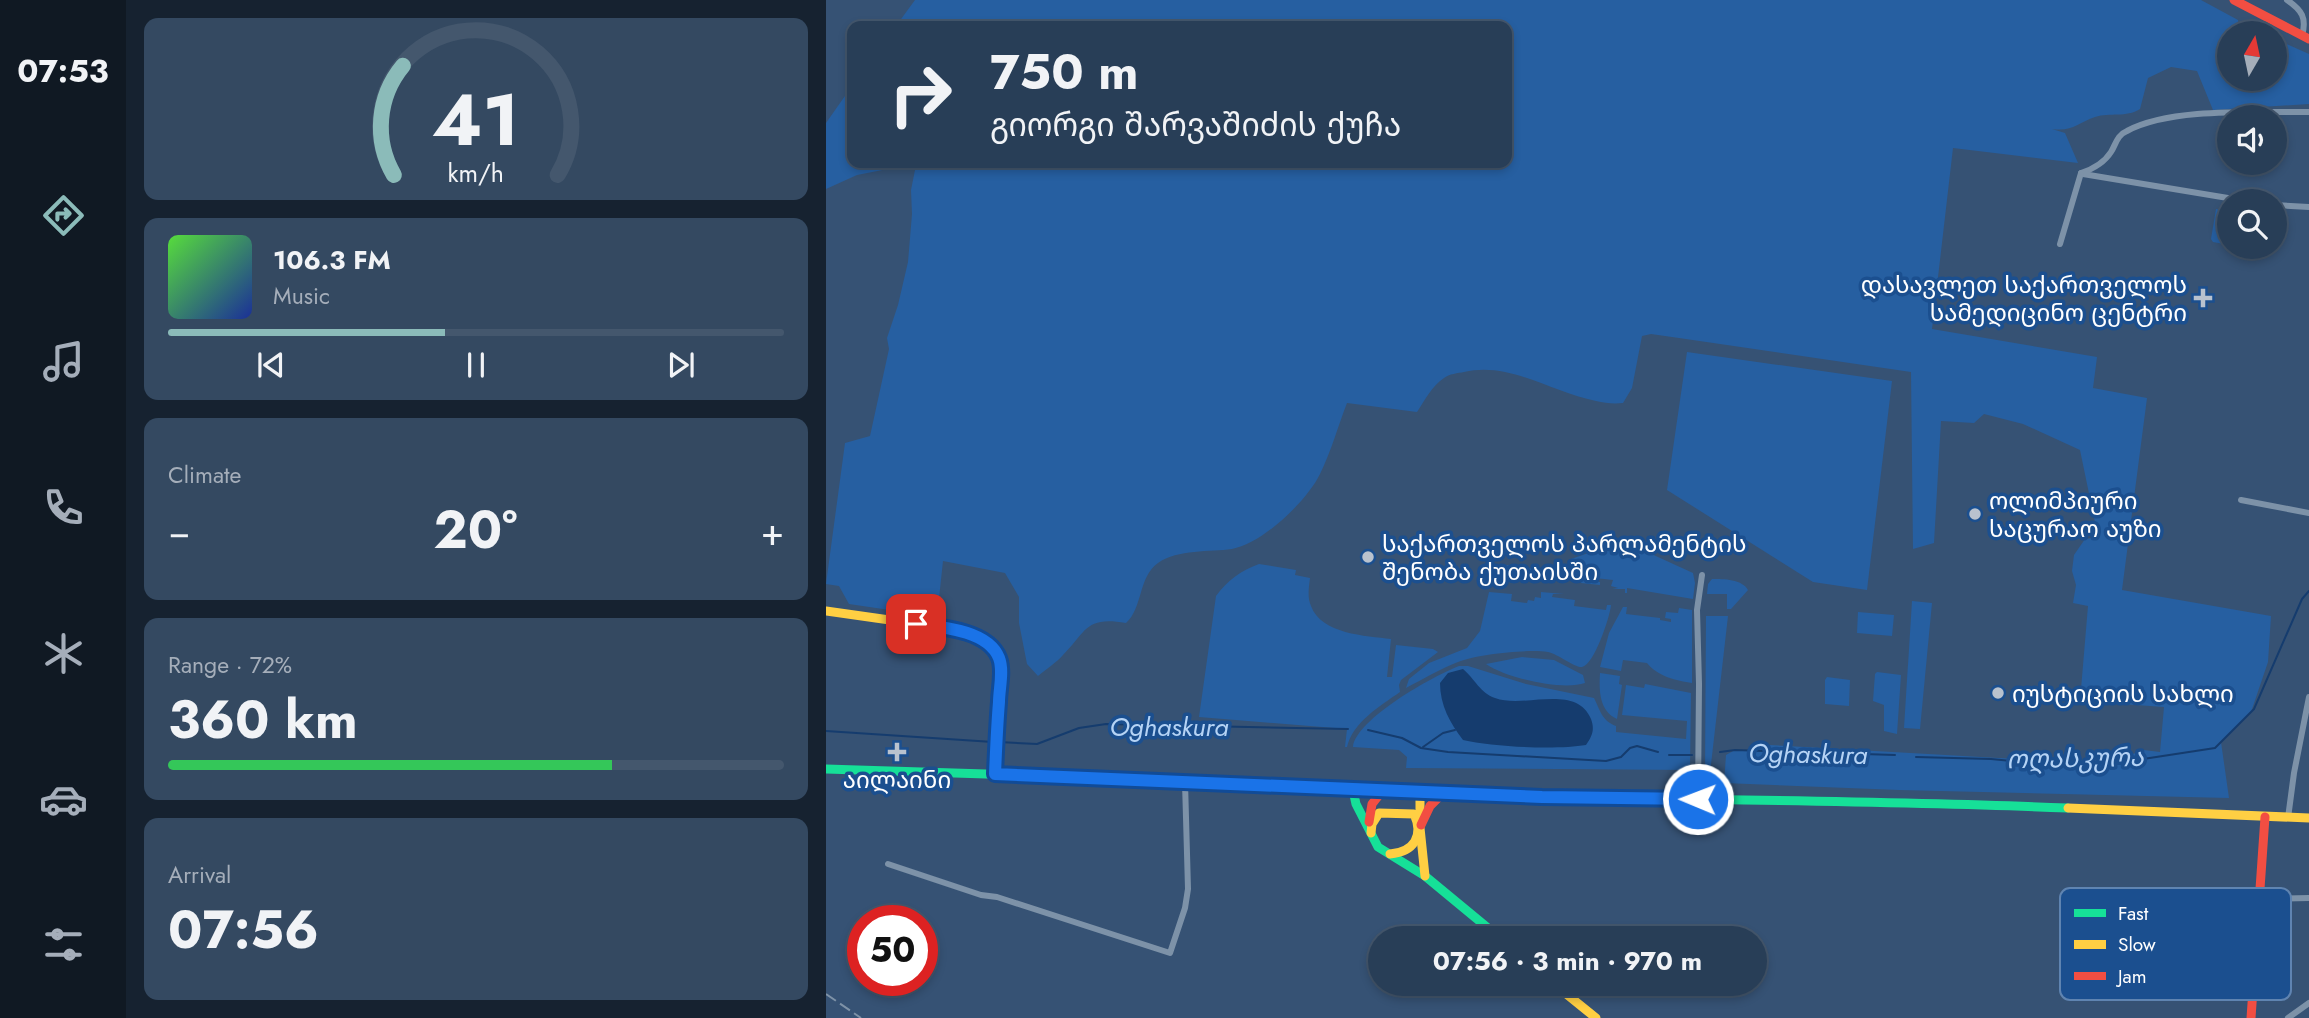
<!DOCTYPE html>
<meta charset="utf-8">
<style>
body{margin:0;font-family:Jost,"Noto Sans Georgian",sans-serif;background:#344961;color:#f1f3f6;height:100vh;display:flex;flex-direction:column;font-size:26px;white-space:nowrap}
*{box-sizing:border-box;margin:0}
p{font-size:23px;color:#a5aeba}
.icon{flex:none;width:38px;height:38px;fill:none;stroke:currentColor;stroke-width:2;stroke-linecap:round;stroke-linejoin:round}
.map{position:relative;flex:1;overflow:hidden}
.sheet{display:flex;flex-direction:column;gap:18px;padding:18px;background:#162230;width:700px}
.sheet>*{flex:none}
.hud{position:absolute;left:21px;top:21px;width:665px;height:147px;border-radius:14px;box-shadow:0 4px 10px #0003,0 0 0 2px #44576d;background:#283e57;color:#f1f3f6;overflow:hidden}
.needle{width:46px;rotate:9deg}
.controls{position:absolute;left:1391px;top:21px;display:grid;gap:14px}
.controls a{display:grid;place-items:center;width:70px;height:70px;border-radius:50%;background:#283e57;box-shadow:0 4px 10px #0003,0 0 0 2px #44576d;font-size:35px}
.speed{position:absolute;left:21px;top:905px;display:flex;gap:14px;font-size:35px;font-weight:700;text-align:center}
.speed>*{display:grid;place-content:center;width:91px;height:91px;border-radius:50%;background:#283e57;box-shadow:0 4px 10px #0003,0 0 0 2px #44576d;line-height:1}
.speed .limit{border:10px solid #d22;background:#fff;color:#111}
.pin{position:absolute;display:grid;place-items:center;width:60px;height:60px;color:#fff;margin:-30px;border-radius:14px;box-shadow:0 4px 10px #0006}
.me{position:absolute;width:77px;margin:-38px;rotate:271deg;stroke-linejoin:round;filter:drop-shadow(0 0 5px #0008)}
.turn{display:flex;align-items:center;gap:24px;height:147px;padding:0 28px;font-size:32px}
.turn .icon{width:91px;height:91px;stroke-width:2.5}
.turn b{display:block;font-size:49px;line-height:60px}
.big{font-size:52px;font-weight:700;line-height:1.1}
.sheet .widget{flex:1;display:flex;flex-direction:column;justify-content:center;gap:10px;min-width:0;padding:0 24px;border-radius:14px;background:#344961}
.sheet .dial{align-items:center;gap:0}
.dial svg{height:182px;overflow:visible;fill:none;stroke:#44576d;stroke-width:7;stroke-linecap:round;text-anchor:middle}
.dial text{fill:#f1f3f6;stroke:none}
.song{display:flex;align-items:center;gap:21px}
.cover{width:84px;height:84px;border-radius:10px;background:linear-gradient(135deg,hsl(110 70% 55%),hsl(230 70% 35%))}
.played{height:7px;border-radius:4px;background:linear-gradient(90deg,#8bbbb9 45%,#44576d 45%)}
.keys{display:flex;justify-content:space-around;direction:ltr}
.heat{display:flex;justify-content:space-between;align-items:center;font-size:38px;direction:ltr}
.charge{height:10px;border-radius:5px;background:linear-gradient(90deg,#34c759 72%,#44576d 0)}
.trip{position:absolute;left:542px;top:926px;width:399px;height:70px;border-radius:35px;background:#283e57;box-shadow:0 4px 10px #0003,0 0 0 2px #44576d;font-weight:700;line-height:70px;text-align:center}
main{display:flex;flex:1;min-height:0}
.menu{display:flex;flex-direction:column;width:126px;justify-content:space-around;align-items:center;background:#101923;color:#a5aeba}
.menu .icon{width:49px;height:49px}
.menu .on{color:#8bbbb9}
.menu b{font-size:32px;color:#f1f3f6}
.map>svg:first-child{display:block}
.green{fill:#265fa1}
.water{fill:#153c6e}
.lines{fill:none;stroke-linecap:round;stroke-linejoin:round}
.stream{stroke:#153c6e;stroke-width:2}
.street{stroke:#7d92a8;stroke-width:6}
.fast{stroke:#16e098;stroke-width:9}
.slow{stroke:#ffcf43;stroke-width:9}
.jam{stroke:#f24e42;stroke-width:9}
.rail{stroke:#7e92a7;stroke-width:2;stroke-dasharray:12 5;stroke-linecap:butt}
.route-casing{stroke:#114b97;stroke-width:18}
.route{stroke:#1a73e8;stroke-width:12}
.poi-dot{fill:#b9c2ce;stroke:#1b4f8f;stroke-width:2.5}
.labels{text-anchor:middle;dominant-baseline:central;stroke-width:7;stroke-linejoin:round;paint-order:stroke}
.poi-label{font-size:24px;fill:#fff;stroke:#1b4f8f;text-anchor:start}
.water-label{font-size:26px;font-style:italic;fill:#b5d3f5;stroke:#1b4f8f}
.key{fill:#1b4f8f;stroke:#5f84b1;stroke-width:2}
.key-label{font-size:19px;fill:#fff}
</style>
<main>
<nav class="menu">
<b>07:53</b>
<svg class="icon on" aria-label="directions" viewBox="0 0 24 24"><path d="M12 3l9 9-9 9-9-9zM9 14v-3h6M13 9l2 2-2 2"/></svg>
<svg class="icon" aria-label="music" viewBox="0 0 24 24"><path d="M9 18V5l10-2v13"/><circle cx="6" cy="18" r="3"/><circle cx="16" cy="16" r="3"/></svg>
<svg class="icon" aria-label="phone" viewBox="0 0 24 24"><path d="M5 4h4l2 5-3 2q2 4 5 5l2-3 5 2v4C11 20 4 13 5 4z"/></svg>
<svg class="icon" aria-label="climate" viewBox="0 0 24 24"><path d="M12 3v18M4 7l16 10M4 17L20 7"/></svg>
<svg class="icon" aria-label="car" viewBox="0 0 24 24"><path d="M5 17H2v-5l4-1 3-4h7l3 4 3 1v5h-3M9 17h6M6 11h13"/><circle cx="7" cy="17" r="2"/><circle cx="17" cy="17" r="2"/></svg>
<svg class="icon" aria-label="filters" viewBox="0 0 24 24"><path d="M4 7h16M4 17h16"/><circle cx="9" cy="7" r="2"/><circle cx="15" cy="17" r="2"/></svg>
</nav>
<section class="sheet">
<div class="widget dial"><svg viewBox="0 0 100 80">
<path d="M14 69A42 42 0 1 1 86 69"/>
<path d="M14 69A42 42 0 0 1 18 21" stroke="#8bbbb9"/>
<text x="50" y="56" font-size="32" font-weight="700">41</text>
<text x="50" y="72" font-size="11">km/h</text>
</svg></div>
<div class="widget">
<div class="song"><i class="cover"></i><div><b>106.3 FM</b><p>Music</p></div></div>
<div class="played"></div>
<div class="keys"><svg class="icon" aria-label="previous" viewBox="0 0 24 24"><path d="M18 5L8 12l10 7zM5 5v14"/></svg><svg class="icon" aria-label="pause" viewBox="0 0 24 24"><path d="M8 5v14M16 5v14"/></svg><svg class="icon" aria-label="next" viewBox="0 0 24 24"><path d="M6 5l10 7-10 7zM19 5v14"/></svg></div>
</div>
<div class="widget"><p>Climate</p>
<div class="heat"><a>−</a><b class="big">20°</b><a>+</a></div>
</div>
<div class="widget"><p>Range · 72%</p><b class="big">360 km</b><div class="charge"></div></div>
<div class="widget"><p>Arrival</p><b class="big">07:56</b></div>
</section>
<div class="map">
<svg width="1483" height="1018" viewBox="0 0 1483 1018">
<rect width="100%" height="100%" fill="#365274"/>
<!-- green -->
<g class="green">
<path d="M89 0H1375L1412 20 1413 33H1404V79H1449V42H1456L1483 54V104L1387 110 1371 71 1345 67 1322 78 1314 109C1300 118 1284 112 1269 117 1251 123 1247 132 1226 129L1239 133 1252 163 1127 148 1106 329 1271 357 1267 388 1321 398 1296 590 1445 616 1442 662 1425 712 1395 742 1403 798 1073 790 898 783 900 755 909 750H932V746L943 745 1227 761 1290 760 1318 750 1334 752 1338 707 1254 701 1262 606 1247 603 1250 585 1246 571 1248 555 1259 539 1272 537 1254 450 1197 424 1158 414 1148 423 1115 421 1108 543 1087 549 1085 372 853 338 825 334 816 336 806 388 797 403C787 404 779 403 770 401 725 392 683 361 638 372 632 373 623 374 618 378 606 386 599 400 591 412L521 403C512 426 505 452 494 474 481 501 436 544 406 549 384 552 352 549 332 563 312 577 317 608 300 623 259 616 261 631 237 655 230 663 220 669 212 676L201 664 193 623V597L179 573 117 561 111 617 23 604 13 586 0 584 19 443 44 436 63 349 61 338 72 305 82 262 86 214 85 190 89 170 87 164 31 175 0 189V123L26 86V163H681V26H70Z"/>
<path d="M1390 209 1403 211V245L1387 242 1385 239Z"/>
<path d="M861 352 1066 381 1041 590 987 582 841 490Z"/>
<path d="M797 541 867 573 869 583 867 599 801 588V593H799V589H786L792 588 785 586 787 580 769 578V581L774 582V585L755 583 756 578 718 573V576L730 577 729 581 672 571 673 564 743 573 745 559Z"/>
<path d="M433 564 470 570 469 575 484 578C483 587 481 597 485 606 495 634 540 636 565 639L561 677H566L570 645 607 649 612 652 575 680 573 685 574 692C554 706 527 722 521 747H519L521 729 373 717 390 596C402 580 414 571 433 564Z"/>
<path d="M886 579C898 579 916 579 922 590L905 609H901V594H881L882 584Z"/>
<path d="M663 592 686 594 685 601 701 603 702 600 708 601 709 597 715 598V592L738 594H727L726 597 749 600 748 606 780 610 781 605H785C784 617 768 665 756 667 749 668 732 654 722 652 702 649 652 654 632 662 614 669 597 679 580 688L583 679 603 663 641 648 654 631Z"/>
<path d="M1086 601 1106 603 1094 729 1078 728Z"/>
<path d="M797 607H801L800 614 834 618V620L845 622V619L839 618 840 612 852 613 853 608 866 610V683C851 681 831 676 821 663L797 660 795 671 774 667 783 633Z"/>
<path d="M1032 612 1068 615 1066 636 1031 633Z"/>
<path d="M880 616H902L883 782H879Z"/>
<path d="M696 657 728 660 757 675 759 683C736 691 680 678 660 664Z"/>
<path d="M633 666H642L700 684 768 698C774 710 776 721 790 726V732L860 739 861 721 796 715 800 685 818 688 819 684 865 693 864 770 580 768 581 757 573 750 527 747C530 719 607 676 633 666Z"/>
<path d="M1051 672 1075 675 1071 734 1058 731V705L1047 701 1049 674Z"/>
<path d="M774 673 794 676 793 684 796 685 791 719C773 711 773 690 774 673Z"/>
<path d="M1001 677 1024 680 1023 706 999 704V680Z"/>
</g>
<!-- water -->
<path class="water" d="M637 669C649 679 654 693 669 698 698 709 750 683 765 719 769 730 766 736 760 745 730 750 667 747 637 740 624 723 614 705 614 683L622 673Z"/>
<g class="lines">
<!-- stream -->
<g class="stream">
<path d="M542 730 576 738 595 748 622 752 780 761 795 757 804 748 811 746 832 752"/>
<path d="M0 731 167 742"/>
<path d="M173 742 211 744 253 728 280 724 522 729"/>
<path d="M597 747 617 733 629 730"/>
<path d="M894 752 909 750 1069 755"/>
<path d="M843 755H866"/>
<path d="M1090 757 1165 759 1227 765 1261 762 1291 763 1389 748 1428 709 1476 599 1483 591"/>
</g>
<!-- street -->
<g class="street">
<path d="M1461 0C1476 10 1481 18 1476 36"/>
<path d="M1255 173C1267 169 1278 163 1285 152 1290 144 1291 135 1301 131 1346 107 1432 113 1483 112"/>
<path d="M1257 174 1420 201"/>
<path d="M1449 205 1483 207"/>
<path d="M1234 244 1255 173"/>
<path d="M1415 500 1483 513"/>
<path d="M872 799 873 684 871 610 876 575"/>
<path d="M1462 818 1468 773 1483 697"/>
<path d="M62 864 155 895 171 897 344 953 359 908 362 889 359 782"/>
<path d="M1433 899 1483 898"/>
<path d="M1462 1018 1483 1003"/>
</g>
<!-- fast -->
<g class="fast">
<path d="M0 769 325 779"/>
<path d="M527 790 530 804 552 847 599 876 674 938"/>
<path d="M594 792C810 801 1026 799 1242 808"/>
</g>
<!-- slow -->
<g class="slow">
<path d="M0 611 127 629C142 634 160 638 170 653 179 667 170 751 169 773"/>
<path d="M325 779 594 792V828L599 876"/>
<path d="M1242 808 1483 818"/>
<path d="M545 833 546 824 553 813 588 814C598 836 588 852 564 854"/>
<path d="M728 984 770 1018"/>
</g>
<!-- jam -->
<g class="jam">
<path d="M1408 0 1483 39"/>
<path d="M543 822 546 804 557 790"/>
<path d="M595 825 604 806 617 793"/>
<path d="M1425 1018 1439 817"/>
</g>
<!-- rail -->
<path class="rail" d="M0 994 35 1018"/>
</g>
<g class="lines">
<!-- route casing -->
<g class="route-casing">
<path id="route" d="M90 624C115 627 162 630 173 658 178 671 173 689 173 702 171 726 170 750 169 774L716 797 872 799"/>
</g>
<!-- route -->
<use href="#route" class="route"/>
</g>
<!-- markers -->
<g class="poi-dot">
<path d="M1373.5 287.5h7v7h7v7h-7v7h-7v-7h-7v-7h7z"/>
<circle cx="1149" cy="514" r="7"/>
<circle cx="542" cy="557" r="7"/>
<circle cx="1172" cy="693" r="7"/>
<path d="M67.5 741.5h7v7h7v7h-7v7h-7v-7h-7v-7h7z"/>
</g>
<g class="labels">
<!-- poi labels -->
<g class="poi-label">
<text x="1361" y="284" text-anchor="end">დასავლეთ საქართველოს<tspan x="1361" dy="28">სამედიცინო ცენტრი</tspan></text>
<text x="1163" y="500">ოლიმპიური<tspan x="1163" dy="28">საცურაო აუზი</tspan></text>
<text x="556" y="543">საქართველოს პარლამენტის<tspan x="556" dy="28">შენობა ქუთაისში</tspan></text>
<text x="1186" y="693">იუსტიციის სახლი</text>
<text x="71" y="779" text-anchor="middle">აილაინი</text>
</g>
<!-- water labels -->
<g class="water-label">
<text x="343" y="727">Oghaskura</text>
<text transform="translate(982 754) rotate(1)">Oghaskura</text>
<text transform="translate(1249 758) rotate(-1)">ოღასკურა</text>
</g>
</g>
<!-- legend -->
<rect x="1234" y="888" width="231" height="112" rx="10" class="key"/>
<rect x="1248" y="909" width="32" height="8" fill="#16e098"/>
<rect x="1248" y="940" width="32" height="9" fill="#ffcf43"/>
<rect x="1248" y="972" width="32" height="8" fill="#f24e42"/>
<g class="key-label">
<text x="1292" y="920">Fast</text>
<text x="1292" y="951">Slow</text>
<text x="1292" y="983">Jam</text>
</g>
</svg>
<div class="controls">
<a><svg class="needle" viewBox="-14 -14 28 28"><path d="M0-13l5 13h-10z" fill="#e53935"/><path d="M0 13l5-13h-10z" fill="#a5aeba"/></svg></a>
<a><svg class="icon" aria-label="sound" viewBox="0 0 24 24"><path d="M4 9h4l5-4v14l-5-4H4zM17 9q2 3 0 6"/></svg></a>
<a><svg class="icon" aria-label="search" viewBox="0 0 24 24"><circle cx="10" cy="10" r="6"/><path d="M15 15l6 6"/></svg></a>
</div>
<div class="speed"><div class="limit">50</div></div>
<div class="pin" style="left:90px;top:624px;background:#d93025"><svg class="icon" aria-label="arrive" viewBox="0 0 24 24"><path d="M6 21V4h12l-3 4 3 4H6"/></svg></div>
<svg class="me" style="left:872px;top:799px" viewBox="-20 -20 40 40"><circle r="17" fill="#1a73e8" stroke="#fff" stroke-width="3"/><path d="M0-11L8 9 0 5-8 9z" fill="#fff"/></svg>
<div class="trip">07:56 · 3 min · 970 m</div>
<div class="hud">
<div class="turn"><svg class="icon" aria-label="right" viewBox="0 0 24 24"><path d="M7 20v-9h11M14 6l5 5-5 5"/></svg><div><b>750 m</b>გიორგი შარვაშიძის ქუჩა</div></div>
</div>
</div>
</main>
